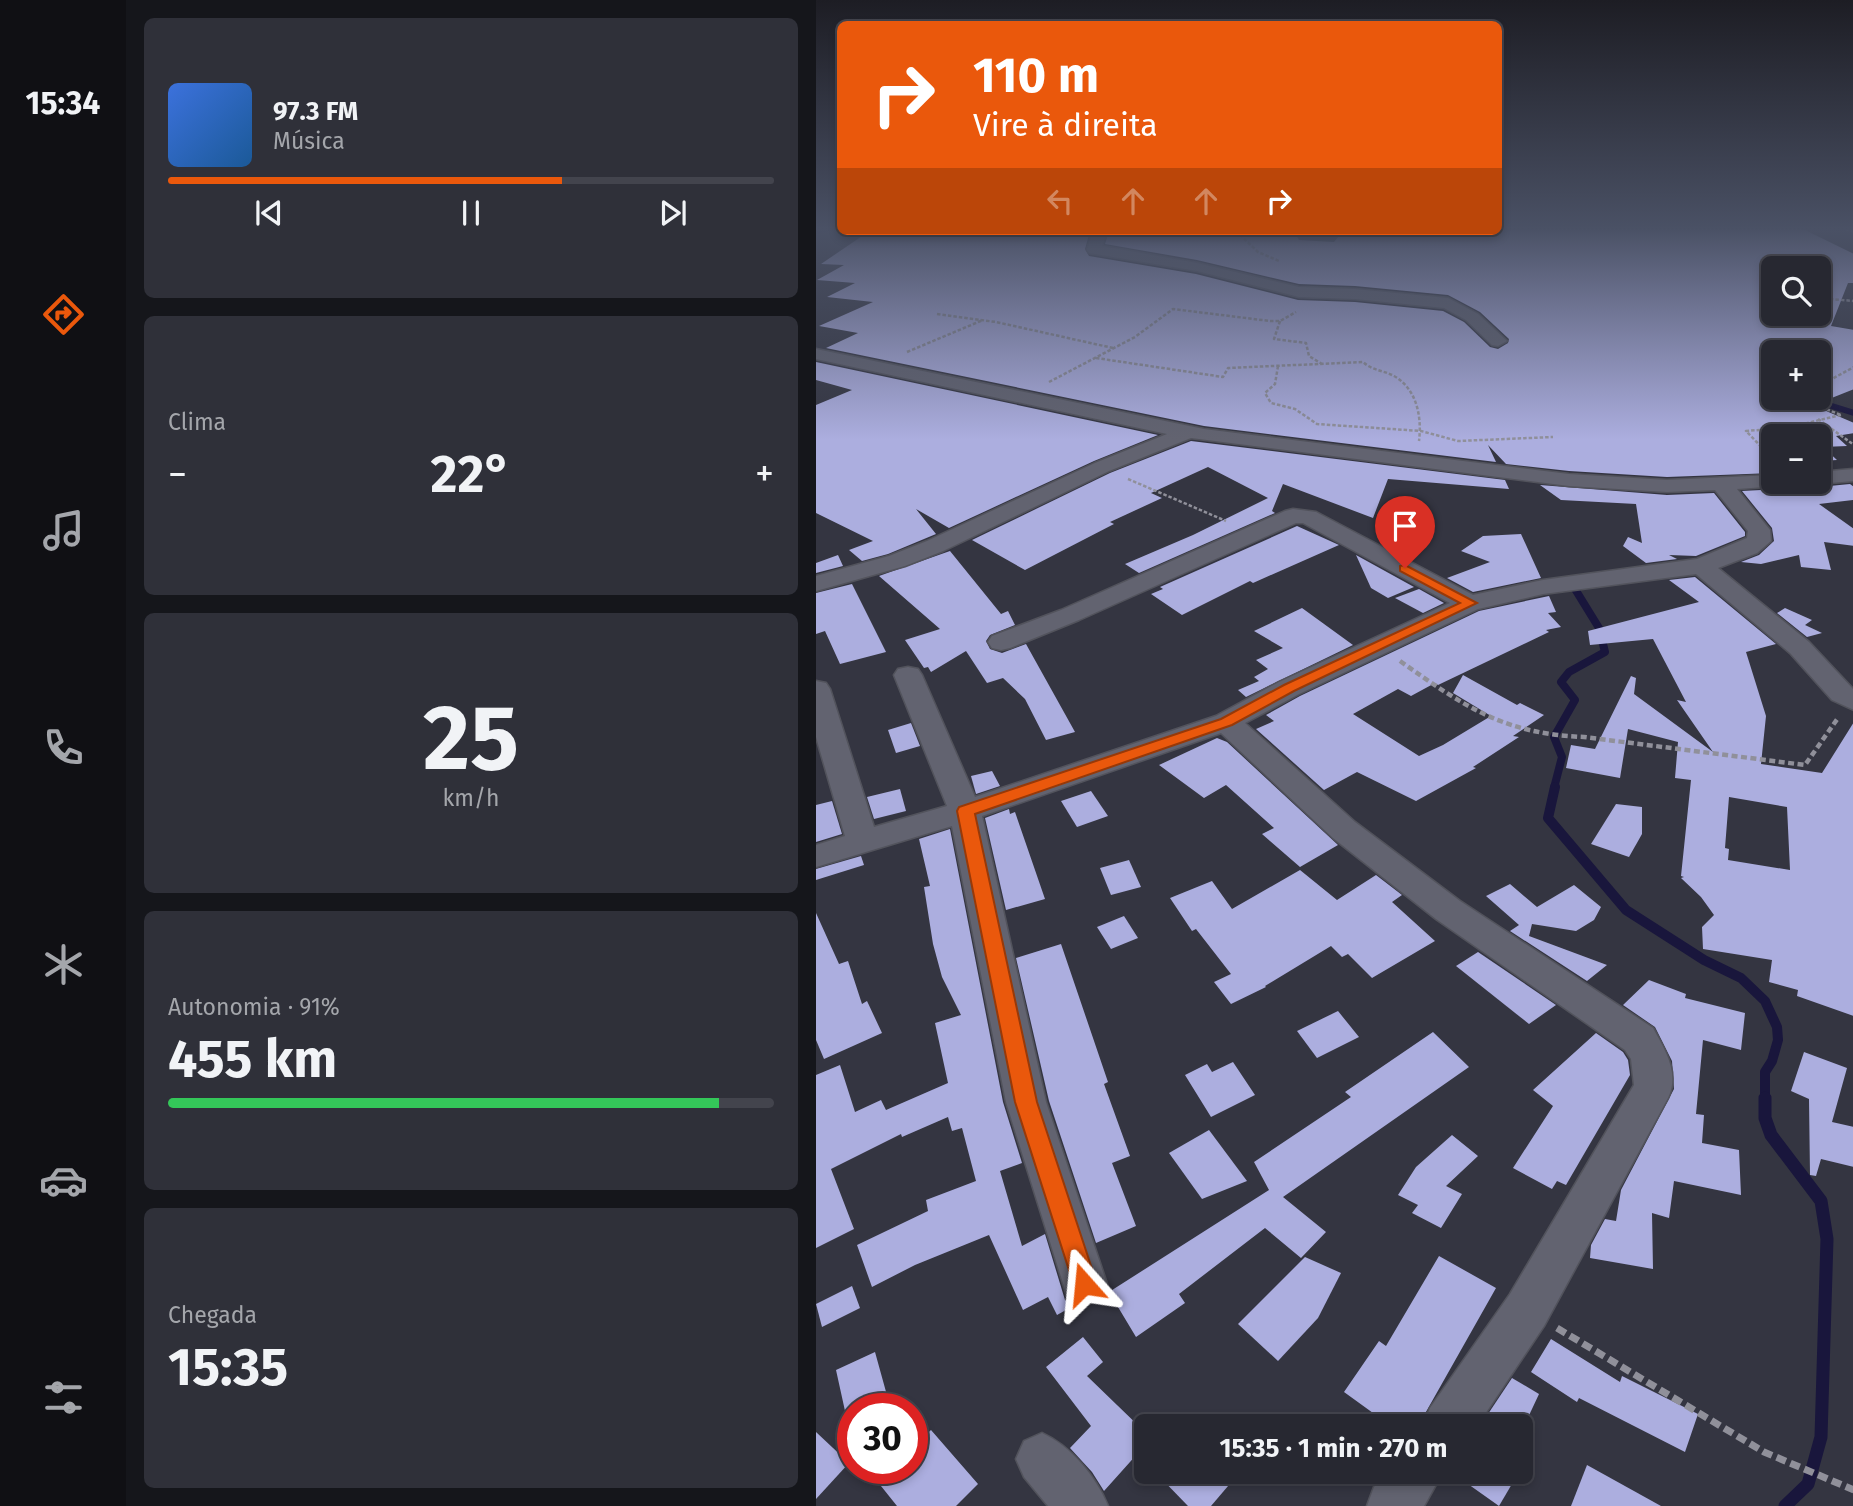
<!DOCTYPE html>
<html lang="pt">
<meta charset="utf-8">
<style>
body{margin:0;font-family:"Fira Sans",sans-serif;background:#2f3039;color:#f1f3f6;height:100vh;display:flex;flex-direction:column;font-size:26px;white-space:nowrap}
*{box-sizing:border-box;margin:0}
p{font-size:23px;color:#a4a6ab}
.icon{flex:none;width:38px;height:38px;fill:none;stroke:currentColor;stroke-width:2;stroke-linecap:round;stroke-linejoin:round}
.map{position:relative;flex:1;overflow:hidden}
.panel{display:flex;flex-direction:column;gap:18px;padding:18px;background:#15161b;width:690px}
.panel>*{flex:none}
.banner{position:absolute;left:21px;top:21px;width:665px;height:214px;border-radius:10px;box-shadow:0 4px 10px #0003,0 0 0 2px #43444d;background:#ea580c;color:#fff;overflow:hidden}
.tools{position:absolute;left:945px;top:256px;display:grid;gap:14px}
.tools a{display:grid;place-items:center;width:70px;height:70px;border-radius:10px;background:#272831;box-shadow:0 4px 10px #0003,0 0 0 2px #43444d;font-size:35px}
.speed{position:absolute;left:21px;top:1393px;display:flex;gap:14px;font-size:35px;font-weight:700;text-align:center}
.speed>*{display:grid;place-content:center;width:91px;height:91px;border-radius:50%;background:#272831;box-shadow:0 4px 10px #0003,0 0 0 2px #43444d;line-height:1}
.speed .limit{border:10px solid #d22;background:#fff;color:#111}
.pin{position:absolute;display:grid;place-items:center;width:60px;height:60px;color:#fff;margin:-72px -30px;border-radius:50% 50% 50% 0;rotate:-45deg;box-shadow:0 0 7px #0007}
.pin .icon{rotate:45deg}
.me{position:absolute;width:77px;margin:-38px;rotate:342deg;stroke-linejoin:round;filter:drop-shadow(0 0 5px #0008)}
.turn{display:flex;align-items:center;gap:24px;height:147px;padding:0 21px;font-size:32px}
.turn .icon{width:91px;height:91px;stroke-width:2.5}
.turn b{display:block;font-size:49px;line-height:60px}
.lanes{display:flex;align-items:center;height:66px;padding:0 21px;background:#0003;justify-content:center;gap:35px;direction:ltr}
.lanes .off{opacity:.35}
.big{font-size:52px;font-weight:700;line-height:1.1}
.panel .widget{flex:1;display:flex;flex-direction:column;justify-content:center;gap:10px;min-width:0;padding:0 24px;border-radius:10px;background:#2f3039}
.panel .dial{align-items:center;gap:0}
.dial b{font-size:91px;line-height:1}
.song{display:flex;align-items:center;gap:21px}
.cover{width:84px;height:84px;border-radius:10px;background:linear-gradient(135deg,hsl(220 70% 55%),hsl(210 70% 35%))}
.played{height:7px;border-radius:4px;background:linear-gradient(90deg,#ea580c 65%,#43444d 65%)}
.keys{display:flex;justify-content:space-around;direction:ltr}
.heat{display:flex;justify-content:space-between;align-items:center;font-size:38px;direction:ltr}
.charge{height:10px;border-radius:5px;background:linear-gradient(90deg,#34c759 91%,#43444d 0)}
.trip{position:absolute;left:318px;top:1414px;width:399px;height:70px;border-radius:10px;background:#272831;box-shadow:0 4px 10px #0003,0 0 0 2px #43444d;font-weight:700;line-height:70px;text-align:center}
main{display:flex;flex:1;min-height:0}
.dock{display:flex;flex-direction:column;width:126px;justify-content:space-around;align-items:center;background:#101014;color:#a4a6ab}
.dock .icon{width:49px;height:49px}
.dock .current{color:#ea580c}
.dock b{font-size:32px;color:#f1f3f6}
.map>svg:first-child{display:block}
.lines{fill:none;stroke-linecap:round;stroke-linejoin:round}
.stream-far4{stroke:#19163c;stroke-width:4.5}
.stream-far3{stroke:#19163c;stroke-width:6}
.stream-far2{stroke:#19163c;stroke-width:8}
.stream-far1{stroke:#19163c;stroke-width:10}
.stream{stroke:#19163c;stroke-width:13}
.building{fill:#acaedf;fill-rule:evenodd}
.minor-casing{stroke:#52535c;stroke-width:3}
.path-far2{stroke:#90909a;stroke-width:2.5;stroke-dasharray:3.5 2;stroke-linecap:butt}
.path-far1{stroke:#90909a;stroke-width:4.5;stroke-dasharray:6 3.5;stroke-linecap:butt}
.path{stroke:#90909a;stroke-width:7;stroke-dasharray:10 5;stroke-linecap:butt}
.minor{fill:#626370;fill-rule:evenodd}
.route{fill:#ea580c;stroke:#983908;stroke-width:2}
</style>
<main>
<nav class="dock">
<b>15:34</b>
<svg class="icon current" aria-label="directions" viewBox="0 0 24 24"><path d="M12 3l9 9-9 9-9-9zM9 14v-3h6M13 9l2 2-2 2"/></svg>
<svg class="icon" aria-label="music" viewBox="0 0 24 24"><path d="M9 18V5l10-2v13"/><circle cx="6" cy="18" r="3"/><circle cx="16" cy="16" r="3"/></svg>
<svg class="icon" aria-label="phone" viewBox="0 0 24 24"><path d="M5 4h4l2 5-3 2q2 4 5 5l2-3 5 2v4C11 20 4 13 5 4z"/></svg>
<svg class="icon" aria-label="climate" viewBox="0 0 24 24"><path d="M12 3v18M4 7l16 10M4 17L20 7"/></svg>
<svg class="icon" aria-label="car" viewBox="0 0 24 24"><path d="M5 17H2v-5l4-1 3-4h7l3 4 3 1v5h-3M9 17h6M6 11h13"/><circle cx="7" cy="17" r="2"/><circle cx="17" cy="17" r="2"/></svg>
<svg class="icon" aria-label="filters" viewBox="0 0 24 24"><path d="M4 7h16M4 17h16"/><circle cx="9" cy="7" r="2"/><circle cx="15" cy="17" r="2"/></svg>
</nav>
<section class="panel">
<div class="widget">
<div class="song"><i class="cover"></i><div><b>97.3 FM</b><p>Música</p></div></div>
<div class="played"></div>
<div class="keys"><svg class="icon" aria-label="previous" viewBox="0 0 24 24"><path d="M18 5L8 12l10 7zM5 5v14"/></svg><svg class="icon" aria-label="pause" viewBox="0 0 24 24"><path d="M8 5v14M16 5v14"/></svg><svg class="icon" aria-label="next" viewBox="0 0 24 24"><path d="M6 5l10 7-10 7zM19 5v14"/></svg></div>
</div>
<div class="widget"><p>Clima</p>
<div class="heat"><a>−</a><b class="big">22°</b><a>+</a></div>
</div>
<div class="widget dial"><b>25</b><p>km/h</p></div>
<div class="widget"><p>Autonomia · 91%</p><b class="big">455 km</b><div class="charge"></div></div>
<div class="widget"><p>Chegada</p><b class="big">15:35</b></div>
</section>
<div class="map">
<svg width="1038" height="1506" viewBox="0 0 1038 1506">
<rect width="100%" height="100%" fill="#343541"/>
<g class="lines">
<!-- stream-far4 -->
<path class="stream-far4" d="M0 232 12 229"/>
<!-- stream-far3 -->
<path class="stream-far3" d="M987 397 1038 413"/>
<!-- stream-far2 -->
<path class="stream-far2" d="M738 788 746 757 738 737 759 700 745 682 753 672 789 652 783 628 759 589"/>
<!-- stream-far1 -->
<path class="stream-far1" d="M739 787 732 818 810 910 888 960 925 978 949 1001 961 1027 962 1040 956 1061 949 1072V1100"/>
<!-- stream -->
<path class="stream" d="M949 1098V1118L955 1135 1005 1201 1011 1239 1005 1437 992 1484 969 1506"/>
</g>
<!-- building -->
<g class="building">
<path d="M725 229H987L1038 254V283H1032L1015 326 1038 330V389L1003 403V352H957V412L982 399 1038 423V433L1020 436 1031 446 1007 447 1021 460 1005 461 1014 468 1003 469V436H957V473L851 477 753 471 690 464 672 445 680 462 388 426 10 348 42 333 3 326 57 302 11 297 39 283 1 280 28 265 5 264 52 232 95 235 98 231H274L269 249 273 256 380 274 482 300 539 302 627 311 648 322 674 347 682 349 692 343 693 339 664 312 632 295 539 286 483 284 381 260 289 244 293 231H478L483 240 518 242 527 231ZM957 268H1003V313H957Z"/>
<path d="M0 362 342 435 278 461 133 528 100 509 120 534 72 554 46 561 33 550 57 541 0 513V405L36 390 0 380Z"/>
<path d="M375 441 689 480 693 489 572 479 557 518 467 484 456 511 459 513 323 573 309 564 377 535 452 498 392 467 335 493 346 498 294 522 298 524 209 570 156 540 294 473Z"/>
<path d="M970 481H993L1003 487 1034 484 1038 487V500L1003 504 1038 529V546L1008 542 1015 570 985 567 983 555 945 564 925 562 943 555 958 541 956 528 926 491 965 489Z"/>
<path d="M724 485 851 495 898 493 929 532V536L880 556 853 555 861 559 830 563 807 546 812 537 826 543 820 504 745 500Z"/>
<path d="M481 526 523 545 437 583 434 581 366 615 335 594 347 589 344 587Z"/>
<path d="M705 534 725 578 657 592 631 578 674 562 645 551 667 536Z"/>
<path d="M134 551 185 614 192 611 199 625 174 635 170 641 174 649 186 653 210 644 259 732 230 740 209 699 187 678 171 683 150 651 115 672 112 667 108 668 89 640 124 629 63 576Z"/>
<path d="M22 555 27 566 0 573V563Z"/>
<path d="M540 555 598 587 572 598 555 588Z"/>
<path d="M879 577 960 644 930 652 950 716 945 764 1006 773 1038 722V1016L981 996 982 990 953 982 956 960 887 949 886 927 898 915 885 897 865 878 868 877 865 876 875 780 859 778 862 742 812 729 804 778 750 768 755 745 779 749 815 676 820 678 818 694 897 752 861 700 870 702 837 639 774 645 772 631 883 602 853 580ZM913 797 971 807 974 870 912 860 913 849 909 848Z"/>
<path d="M36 584 70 652 24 664 9 631 0 634V593Z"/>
<path d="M603 589 628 603 607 613 579 598Z"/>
<path d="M733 596 740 612 732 613 745 627 730 630 733 632 622 685 619 683 595 696 582 689 537 714 603 756 627 745 675 716 637 693 647 675 701 705 704 703 728 715 697 736 703 737 657 767 660 768 600 801 541 772 508 790 440 729 458 721 450 715 484 696 663 611Z"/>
<path d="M486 608 537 645 430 697 422 690 443 681 438 677 452 669 440 660 467 648 438 631Z"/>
<path d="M969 608 996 620 989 625 1006 633 991 637 961 613Z"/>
<path d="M95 723 104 746 80 753 72 730Z"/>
<path d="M401 738 411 742 522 845 484 867 446 834 458 828 410 785 388 798 343 765Z"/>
<path d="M176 771 184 786 160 794 155 776Z"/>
<path d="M84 789 90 811 58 819 51 797Z"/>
<path d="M275 791 292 816 261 827 245 801Z"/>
<path d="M16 801 26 834 0 842V805Z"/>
<path d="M800 804 826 807V834L813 857 775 844Z"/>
<path d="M193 809 194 814 199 812 229 899 190 910 169 818Z"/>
<path d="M134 829 187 1102 206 1163 184 1171 206 1246 229 1234 249 1300 259 1305 241 1315 232 1297 207 1310 173 1235 99 1265 56 1287 41 1245 112 1211 110 1200 160 1181 146 1128 136 1131 132 1117 86 1137 85 1134 15 1169 38 1229 0 1248V1075L24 1065 39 1112 65 1100 70 1110 132 1083 119 1023 145 1015 126 977 117 944 108 887 114 886 103 839Z"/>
<path d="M45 856 48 865 0 880V869Z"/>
<path d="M313 860 325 887 295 895 284 868Z"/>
<path d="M484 870 521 900 560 875 586 895 576 902 619 941 556 978 532 954 526 957 515 946 449 986 450 987 415 1004 398 982 415 974 380 929 376 931 354 898 396 881 416 909Z"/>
<path d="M694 884 721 907 758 885 785 907 778 920 760 931 716 924 713 936 791 965 771 981 694 931 703 925 670 896Z"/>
<path d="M0 913 23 964 32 961 46 1004 51 1001 66 1033 8 1059 0 1040Z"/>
<path d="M308 916 322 938 295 949 281 927Z"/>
<path d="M245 944 292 1082 288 1084 314 1156 296 1163 320 1226 280 1243 233 1101 200 958Z"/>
<path d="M662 952 740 1005 713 1024 640 966Z"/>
<path d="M833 980 870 994 869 998 929 1013 925 1050 887 1040 880 1114 888 1115 886 1143 923 1150 925 1195 858 1181 853 1218 836 1213 837 1269 774 1258 775 1245 789 1219 800 1221 805 1190 858 1089 856 1061 839 1027 807 1005Z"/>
<path d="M522 1011 543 1037 501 1058 481 1031Z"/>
<path d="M617 1032 653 1067 467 1197 510 1232 485 1258 449 1228 363 1294 369 1303 320 1337 293 1292 453 1190 438 1162 535 1097 529 1092Z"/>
<path d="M780 1033 807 1052 812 1060 814 1075 750 1185 741 1181 736 1189 697 1168 737 1106 717 1090Z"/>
<path d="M988 1052 1031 1068 1016 1122 1038 1127V1167L1005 1159 1000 1176 994 1175 993 1099 975 1091Z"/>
<path d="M417 1062 439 1095 395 1117 369 1075 391 1064 396 1072Z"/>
<path d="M393 1130 431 1181 386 1199 353 1153Z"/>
<path d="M636 1135 662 1156 630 1186 646 1194 625 1228 596 1213 602 1205 582 1195 600 1167Z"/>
<path d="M623 1256 680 1288 602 1426H575L528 1392 563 1341 570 1346Z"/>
<path d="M489 1257 525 1273 502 1318 462 1361 422 1324Z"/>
<path d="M36 1286 44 1308 6 1327 0 1304Z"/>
<path d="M267 1337 287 1362 271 1376 331 1434V1443L288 1491 276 1472 254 1448 275 1426 230 1367Z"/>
<path d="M735 1339 804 1382 806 1376 882 1414 869 1452 763 1398 761 1402 715 1372Z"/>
<path d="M59 1352 72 1399 53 1409H37V1417L31 1420 20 1370Z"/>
<path d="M696 1378 723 1394 708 1426H664Z"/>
<path d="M115 1430 162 1484 140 1506H81L61 1481 74 1468H96V1447Z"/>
<path d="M0 1432 33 1463 0 1499Z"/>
<path d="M771 1465 845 1506H755Z"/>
<path d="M339 1472H424L395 1506H372Z"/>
<path d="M635 1472H703L683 1506Z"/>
</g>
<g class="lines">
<!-- minor casing -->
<g class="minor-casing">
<g id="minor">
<path d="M277 231H291L286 246 381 263 483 287 539 289 632 298 662 314 691 341 682 346 676 345 650 320 628 308 539 299 483 297 381 271 273 253 271 250Z"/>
<path d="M0 349 388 429 753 474 851 480 957 475V481H968L965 486 921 489 954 530 955 541 941 553 902 568 993 642 1038 690V710L1016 700 974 653 880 574 727 594 662 609 483 694 429 723 539 822 644 901 837 1028C849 1050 864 1073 852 1098L728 1326 661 1426H607L614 1408 694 1294 818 1085 815 1059 809 1050 620 919 517 838 405 733 166 816 230 1102 291 1284 284 1299 268 1306 252 1299 190 1102 136 826 0 867V845L29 836 0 737V681L10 683 14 689 58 827 131 806 78 675 82 669 92 667 102 669 106 675 159 797 400 716 463 682 634 603 487 523H480L263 620 194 648 185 650 176 648 172 642 176 636 245 610 469 511 477 509 500 512 657 595 727 580 881 559 931 538 932 531 899 490 851 492 753 486 375 438 293 471 127 551 89 566 0 591V576L73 556 111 541 279 463 351 434 0 359Z"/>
<path d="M1038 469V481L1003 484 995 481H1003V472Z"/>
<path d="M226 1433C255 1446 280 1477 292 1506H232L208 1477 200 1459 208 1441Z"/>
<path d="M570 1472H627L608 1506H551L558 1487Z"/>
</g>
</g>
<!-- path-far2 -->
<g class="path-far2">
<path d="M1030 229 1038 232"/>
<path d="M420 231 442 252 463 261"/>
<path d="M1003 298 1038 301"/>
<path d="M121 314 180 322 297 348"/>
<path d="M464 321 458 339 490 343 493 356 506 364"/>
<path d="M91 352 167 320"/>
<path d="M280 358 407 377 412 368 547 362C557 371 567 370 578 376 601 389 606 417 603 441"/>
<path d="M462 366 459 384 449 393 455 403 479 409 501 424 605 431 642 441 737 437"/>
<path d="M233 382 319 337 357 309 454 321H464L480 312"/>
<path d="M1003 386 1038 367"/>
<path d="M980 397 1025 415"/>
<path d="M1002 419 1038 445"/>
<path d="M957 459 930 431 970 428 1025 415"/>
<path d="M312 479 410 521"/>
</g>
<!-- path-far1 -->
<path class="path-far1" d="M584 661C648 706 687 734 768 737L989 765 1022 718"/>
<!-- path -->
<path class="path" d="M741 1328 948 1452 1038 1490"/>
<!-- minor -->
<use href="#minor" class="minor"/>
</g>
<!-- sky -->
<linearGradient id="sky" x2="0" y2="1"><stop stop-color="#1d1d24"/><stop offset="0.52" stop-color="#4a5165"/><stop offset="1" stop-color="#4a5165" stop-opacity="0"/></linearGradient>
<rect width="1038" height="440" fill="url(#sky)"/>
<!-- route -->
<path class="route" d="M589 565 661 603 478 691 416 725 159 814 221 1102 281 1284 277 1292 268 1296 260 1292 199 1102 141 811 143 807 405 719 468 685 644 603 584 571V566Z"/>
</svg>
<div class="tools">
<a><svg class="icon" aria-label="search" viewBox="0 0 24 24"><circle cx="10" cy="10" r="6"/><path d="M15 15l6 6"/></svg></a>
<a>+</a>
<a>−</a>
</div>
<div class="speed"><div class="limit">30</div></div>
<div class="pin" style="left:589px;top:568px;background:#d93025"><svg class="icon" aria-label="arrive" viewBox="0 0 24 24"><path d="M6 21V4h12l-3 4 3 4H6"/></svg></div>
<svg class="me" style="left:268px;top:1284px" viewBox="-20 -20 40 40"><path d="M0-17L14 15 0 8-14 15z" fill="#ea580c" stroke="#fff" stroke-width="4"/></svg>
<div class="trip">15:35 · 1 min · 270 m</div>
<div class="banner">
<div class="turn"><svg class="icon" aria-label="right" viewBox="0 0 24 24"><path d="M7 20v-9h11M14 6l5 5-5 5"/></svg><div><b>110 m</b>Vire à direita</div></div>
<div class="lanes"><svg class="icon off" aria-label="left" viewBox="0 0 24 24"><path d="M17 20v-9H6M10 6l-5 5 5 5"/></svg><svg class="icon off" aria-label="ahead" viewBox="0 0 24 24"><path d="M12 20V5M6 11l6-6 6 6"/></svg><svg class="icon off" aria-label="ahead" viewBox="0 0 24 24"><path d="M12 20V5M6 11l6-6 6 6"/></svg><svg class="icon" aria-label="right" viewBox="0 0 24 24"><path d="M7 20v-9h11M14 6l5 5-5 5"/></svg></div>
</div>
</div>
</main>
